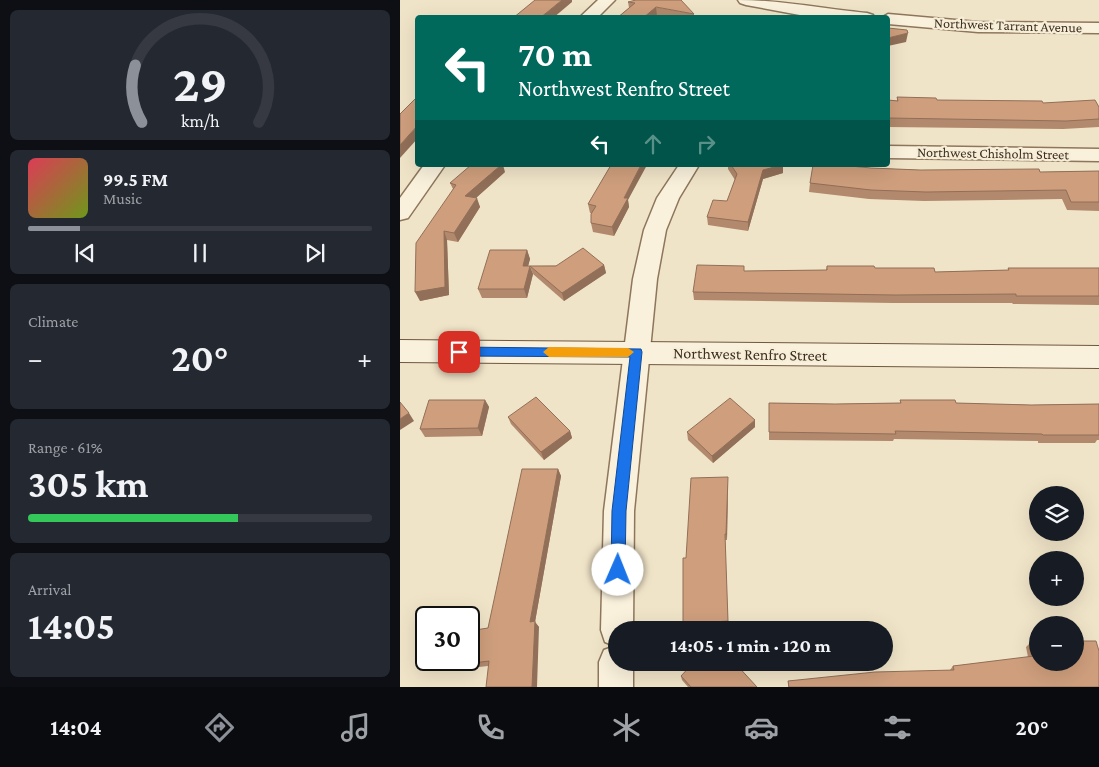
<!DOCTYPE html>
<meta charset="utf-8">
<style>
body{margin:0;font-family:"Crimson Pro",serif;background:#242831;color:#f1f3f6;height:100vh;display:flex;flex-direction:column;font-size:19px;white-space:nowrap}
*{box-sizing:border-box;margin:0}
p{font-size:16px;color:#9ea1a6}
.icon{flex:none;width:28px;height:28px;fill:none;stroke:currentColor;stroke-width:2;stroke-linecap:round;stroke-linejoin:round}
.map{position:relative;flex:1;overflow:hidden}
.side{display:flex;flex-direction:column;gap:10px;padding:10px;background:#0d0f14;width:400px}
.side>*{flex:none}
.hud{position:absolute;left:15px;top:15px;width:475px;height:152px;border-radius:5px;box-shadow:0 5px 20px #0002;background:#00695c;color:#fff;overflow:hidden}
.tools{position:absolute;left:629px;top:486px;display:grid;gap:10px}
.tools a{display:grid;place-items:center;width:55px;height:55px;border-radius:50%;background:#171b24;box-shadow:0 5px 20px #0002;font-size:25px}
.speed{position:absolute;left:15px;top:606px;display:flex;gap:10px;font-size:25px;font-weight:700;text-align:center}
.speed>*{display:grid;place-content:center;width:65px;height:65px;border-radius:50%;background:#171b24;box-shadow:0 5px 20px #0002;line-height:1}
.speed .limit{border:2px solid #111;border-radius:8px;background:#fff;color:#111}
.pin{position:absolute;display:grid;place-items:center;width:42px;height:42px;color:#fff;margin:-21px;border-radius:10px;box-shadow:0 2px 8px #0006}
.me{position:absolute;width:55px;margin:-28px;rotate:1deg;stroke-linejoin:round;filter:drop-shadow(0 0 4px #0008)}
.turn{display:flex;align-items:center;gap:18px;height:105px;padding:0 20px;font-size:22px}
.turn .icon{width:65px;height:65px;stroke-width:2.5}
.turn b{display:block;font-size:35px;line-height:42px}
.lanes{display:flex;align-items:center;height:48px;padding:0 20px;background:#0003;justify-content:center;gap:25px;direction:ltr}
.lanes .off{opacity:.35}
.big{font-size:38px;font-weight:700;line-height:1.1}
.side .widget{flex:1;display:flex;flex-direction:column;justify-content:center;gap:8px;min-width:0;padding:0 18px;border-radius:8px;background:#242831}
.side .dial{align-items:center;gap:0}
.dial svg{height:130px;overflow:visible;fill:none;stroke:#363941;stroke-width:7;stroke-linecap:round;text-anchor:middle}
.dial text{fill:#f1f3f6;stroke:none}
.song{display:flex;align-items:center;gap:15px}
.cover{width:60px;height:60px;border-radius:8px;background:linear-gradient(135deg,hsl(350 70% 55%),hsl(80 70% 35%))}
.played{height:5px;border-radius:2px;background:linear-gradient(90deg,#8c9099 15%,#363941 15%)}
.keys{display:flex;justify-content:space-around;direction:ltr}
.heat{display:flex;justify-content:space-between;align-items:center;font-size:28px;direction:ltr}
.charge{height:8px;border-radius:4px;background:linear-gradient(90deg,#34c759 61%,#363941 0)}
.trip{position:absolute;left:208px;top:621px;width:285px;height:50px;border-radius:25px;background:#171b24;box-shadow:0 5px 20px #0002;font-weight:700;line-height:50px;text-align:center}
.tabs{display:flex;height:80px;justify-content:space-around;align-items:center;background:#090b0e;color:#9ea1a6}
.tabs .icon{width:35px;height:35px}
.tabs .active{color:#8c9099}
.tabs b{font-size:22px;color:#f1f3f6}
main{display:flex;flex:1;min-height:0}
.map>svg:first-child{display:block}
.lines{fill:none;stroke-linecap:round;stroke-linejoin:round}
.street-casing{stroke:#8d765c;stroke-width:3}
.secondary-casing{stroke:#6f573f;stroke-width:2}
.street{fill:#faf1dc;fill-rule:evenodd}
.secondary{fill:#faf1dc;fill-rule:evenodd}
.wall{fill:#b2896c}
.shaded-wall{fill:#916f58}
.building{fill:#cf9f7d;stroke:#916f58}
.route{fill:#1a73e8;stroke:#114b97}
.slow{fill:#f59e0b}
.labels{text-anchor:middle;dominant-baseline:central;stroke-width:4.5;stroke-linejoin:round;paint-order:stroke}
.far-street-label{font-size:14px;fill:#3d2e20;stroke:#f7eed8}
.street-label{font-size:16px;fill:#3d2e20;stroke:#f7eed8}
</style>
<main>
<section class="side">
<div class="widget dial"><svg viewBox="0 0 100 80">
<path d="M14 69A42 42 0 1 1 86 69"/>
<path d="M14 69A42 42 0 0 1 10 34" stroke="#8c9099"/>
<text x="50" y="56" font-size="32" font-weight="700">29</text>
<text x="50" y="72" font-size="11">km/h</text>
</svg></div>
<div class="widget">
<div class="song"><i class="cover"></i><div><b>99.5 FM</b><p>Music</p></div></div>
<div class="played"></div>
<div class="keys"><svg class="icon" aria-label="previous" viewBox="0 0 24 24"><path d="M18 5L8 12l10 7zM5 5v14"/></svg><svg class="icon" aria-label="pause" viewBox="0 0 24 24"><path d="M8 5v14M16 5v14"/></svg><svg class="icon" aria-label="next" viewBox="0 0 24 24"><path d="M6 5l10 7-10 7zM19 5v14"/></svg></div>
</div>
<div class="widget"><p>Climate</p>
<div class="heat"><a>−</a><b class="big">20°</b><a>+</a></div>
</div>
<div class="widget"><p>Range · 61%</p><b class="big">305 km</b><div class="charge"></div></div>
<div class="widget"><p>Arrival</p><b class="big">14:05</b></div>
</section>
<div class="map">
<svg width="699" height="687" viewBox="0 0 699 687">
<rect width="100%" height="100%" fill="#f0e4c8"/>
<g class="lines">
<!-- street casing -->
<g class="street-casing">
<g id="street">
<path d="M198 0H215L197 18H179Z"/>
<path d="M338 0C381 0 424 9 467 13L473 15 475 18H416L346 5 340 3Z"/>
<path d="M488 14 578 22 699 23V33L578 32 488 24V18H481Z"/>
<path d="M488 146 699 149V161L488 158Z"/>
<path d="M24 165H45L8 218 0 220V198Z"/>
<path d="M279 165H299L279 198 266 230 257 279 234 511 233 630H216V662H233V687H199V662L204 650 215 646 205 642 201 630 204 511 233 279 244 230 257 198Z"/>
</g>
</g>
<!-- secondary casing -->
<g class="secondary-casing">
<path id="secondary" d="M0 340 699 346V368L0 362Z"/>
</g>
<!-- street -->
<use href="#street" class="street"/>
<!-- secondary -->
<use href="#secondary" class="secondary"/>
</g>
<!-- wall -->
<g class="wall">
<path d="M228 2 294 14V18H267L257 16 254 18H217L229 8Z"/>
<path d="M497 97 537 100 643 103 699 107V127L663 129 488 127V100L497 101Z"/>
<path d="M328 165H383V173L363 179 348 231 308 225 307 217 327 201 335 180 328 169Z"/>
<path d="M471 168 520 170 640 172 699 171V211L667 210 662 199 524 201 469 199 409 192 410 183Z"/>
<path d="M105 172 76 198 80 207 58 242 47 240 49 295 20 301 53 189 50 183Z"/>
<path d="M228 200 229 207 214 236 193 232 191 223V213H190L188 204Z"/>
<path d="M127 250 130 259 128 266 133 274 127 298H82L78 289Z"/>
<path d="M204 265 206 273 164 301 133 274 130 266Z"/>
<path d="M427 266 475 268 535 272 608 270V268H699V305L613 304 612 303H493L294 300 293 292 344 271 426 270Z"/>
<path d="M85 400 89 407 82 436 25 437 20 429Z"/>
<path d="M500 400 556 403 631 405 699 404V440H697L695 443H638V441L494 439 493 441 369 440V403L435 404 500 403Z"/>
<path d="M108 417 170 431 172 438 144 460 111 424Z"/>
<path d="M355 427 313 463 288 440 287 432Z"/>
<path d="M158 469 161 476 135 622 139 627 88 666 70 668 65 664 88 628Z"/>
<path d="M328 484 327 540H325L328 627 284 629 283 624 286 558Z"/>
<path d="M631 642 699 687H388V681L550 670 553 666 628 657 626 647Z"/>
<path d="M281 676 357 687H288L282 680Z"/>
</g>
<!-- shaded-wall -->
<g class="shaded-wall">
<path d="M162 0H172V2L153 18H140Z"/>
<path d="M256 7 257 16 254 18H243Z"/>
<path d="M508 33 506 42 488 46V38Z"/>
<path d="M18 125V138L0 158V145Z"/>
<path d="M101 165H103L105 172 68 205 65 196Z"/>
<path d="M241 165H247L228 200 229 207 214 236 212 227 224 198Z"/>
<path d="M383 165V173L363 179 348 231V222L363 170Z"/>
<path d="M77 198 80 207 58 242 54 233Z"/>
<path d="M44 231 47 240 49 295 20 301 15 292Z"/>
<path d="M127 250 130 259 126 274 123 266Z"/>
<path d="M204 265 206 273 164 301 162 293Z"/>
<path d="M130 266 133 274 127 298 124 289Z"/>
<path d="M85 400 89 407 82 436 78 428Z"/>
<path d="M9 413 14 421 0 430V419Z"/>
<path d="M355 420V427L313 463 312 456Z"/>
<path d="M170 431 172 438 144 460 141 452Z"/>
<path d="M158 469 161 476 135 622 139 627 137 687H132L130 622Z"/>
<path d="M328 477V484L327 540 326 534Z"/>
</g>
<!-- building -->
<g class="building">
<path d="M135 0H162L140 18H113Z"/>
<path d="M236 0H281L294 14 256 7 243 18H217L235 3 228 2Z"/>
<path d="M488 28 507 30 508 33 488 38Z"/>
<path d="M18 96V125L0 145V114Z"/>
<path d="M497 97 536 98 537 100 642 101 643 103 695 100 699 107V119L666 121 488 118V100L498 101Z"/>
<path d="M71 165H101L65 196 77 198 54 233 44 231 45 287 15 292 16 243 56 185 50 183Z"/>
<path d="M211 165H241L224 198H228L212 227 191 223V214L196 206 188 204Z"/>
<path d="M331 165H382L363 170 348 222 307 217 313 200 327 201 337 174Z"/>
<path d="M413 165H440L471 168 520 170 639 169 640 172 699 171V202H671L666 190 526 192 471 190 410 183Z"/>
<path d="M183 248 204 265 162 293 130 266H156Z"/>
<path d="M90 250H127L123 266H130L124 289H78Z"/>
<path d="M297 265 344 266V271L427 270V266H474L475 268H534L535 272 609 270 608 268H699V296H616V294L495 295 293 292Z"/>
<path d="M136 397 170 431 141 452 108 417Z"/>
<path d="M330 398 355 420 312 456 287 432Z"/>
<path d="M29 400H85L78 428 20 429Z"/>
<path d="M500 400H555L556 403 631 405 699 404V435H643L642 434 495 431 496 434 369 432V403L435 404 501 403Z"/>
<path d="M0 402 9 413 0 419Z"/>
<path d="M122 469H158L130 622 135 621 132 687H86L89 661 65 664V660H69V631L88 628Z"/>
<path d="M328 477 326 534H325L328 621 283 624V558H286L291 478Z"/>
<path d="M675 641H696L699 651V687H389L388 681 475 672 554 670 553 666 634 656 631 642H638V662H675Z"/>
<path d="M294 662H334L357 687H291L281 676Z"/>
</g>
<!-- route -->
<path class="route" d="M59 347 241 349 242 352 226 511 225 570 223 575 218 577 213 575 211 570 212 511 230 357 59 356 53 352Z"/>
<!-- slow -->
<path class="slow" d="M149 347 228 348 234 352 228 357H149L143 352Z"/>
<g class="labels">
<!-- far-street labels -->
<g class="far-street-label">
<text transform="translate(608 25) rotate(2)">Northwest Tarrant Avenue</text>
<text transform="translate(593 153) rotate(1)">Northwest Chisholm Street</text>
</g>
<!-- street labels -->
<g class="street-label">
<text transform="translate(350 354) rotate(1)">Northwest Renfro Street</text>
</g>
</g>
</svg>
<div class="tools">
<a><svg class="icon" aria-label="layers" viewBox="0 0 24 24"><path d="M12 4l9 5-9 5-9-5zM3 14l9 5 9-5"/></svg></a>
<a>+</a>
<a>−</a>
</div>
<div class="speed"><div class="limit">30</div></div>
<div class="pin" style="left:59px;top:352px;background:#d93025"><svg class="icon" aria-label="arrive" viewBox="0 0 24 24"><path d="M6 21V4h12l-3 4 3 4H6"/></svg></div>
<svg class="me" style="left:218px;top:570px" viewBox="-20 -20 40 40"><circle r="19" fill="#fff"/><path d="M0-13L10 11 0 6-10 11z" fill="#1a73e8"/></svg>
<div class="trip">14:05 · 1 min · 120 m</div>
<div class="hud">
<div class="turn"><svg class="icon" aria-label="left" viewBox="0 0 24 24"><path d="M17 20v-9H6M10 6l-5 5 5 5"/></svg><div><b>70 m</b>Northwest Renfro Street</div></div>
<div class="lanes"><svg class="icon" aria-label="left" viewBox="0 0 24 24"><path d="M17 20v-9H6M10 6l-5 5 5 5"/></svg><svg class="icon off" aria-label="ahead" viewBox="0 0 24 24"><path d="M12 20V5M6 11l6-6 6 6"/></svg><svg class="icon off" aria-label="right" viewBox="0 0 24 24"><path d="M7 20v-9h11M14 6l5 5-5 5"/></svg></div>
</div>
</div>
</main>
<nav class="tabs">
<b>14:04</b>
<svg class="icon active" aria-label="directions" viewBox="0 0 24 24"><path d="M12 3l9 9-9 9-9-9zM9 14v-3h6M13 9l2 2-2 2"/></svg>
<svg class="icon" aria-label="music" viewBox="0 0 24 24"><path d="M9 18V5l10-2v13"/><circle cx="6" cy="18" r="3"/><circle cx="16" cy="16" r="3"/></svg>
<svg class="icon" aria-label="phone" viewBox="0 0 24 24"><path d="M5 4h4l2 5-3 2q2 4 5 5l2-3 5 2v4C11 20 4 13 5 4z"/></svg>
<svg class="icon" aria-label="climate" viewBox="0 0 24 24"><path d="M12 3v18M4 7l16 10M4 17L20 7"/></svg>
<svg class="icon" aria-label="car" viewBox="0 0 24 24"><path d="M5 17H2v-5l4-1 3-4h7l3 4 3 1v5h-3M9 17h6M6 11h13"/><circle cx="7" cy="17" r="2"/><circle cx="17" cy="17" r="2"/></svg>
<svg class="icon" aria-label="filters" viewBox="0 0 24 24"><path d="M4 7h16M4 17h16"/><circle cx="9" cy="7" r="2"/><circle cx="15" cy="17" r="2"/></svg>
<b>20°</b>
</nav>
